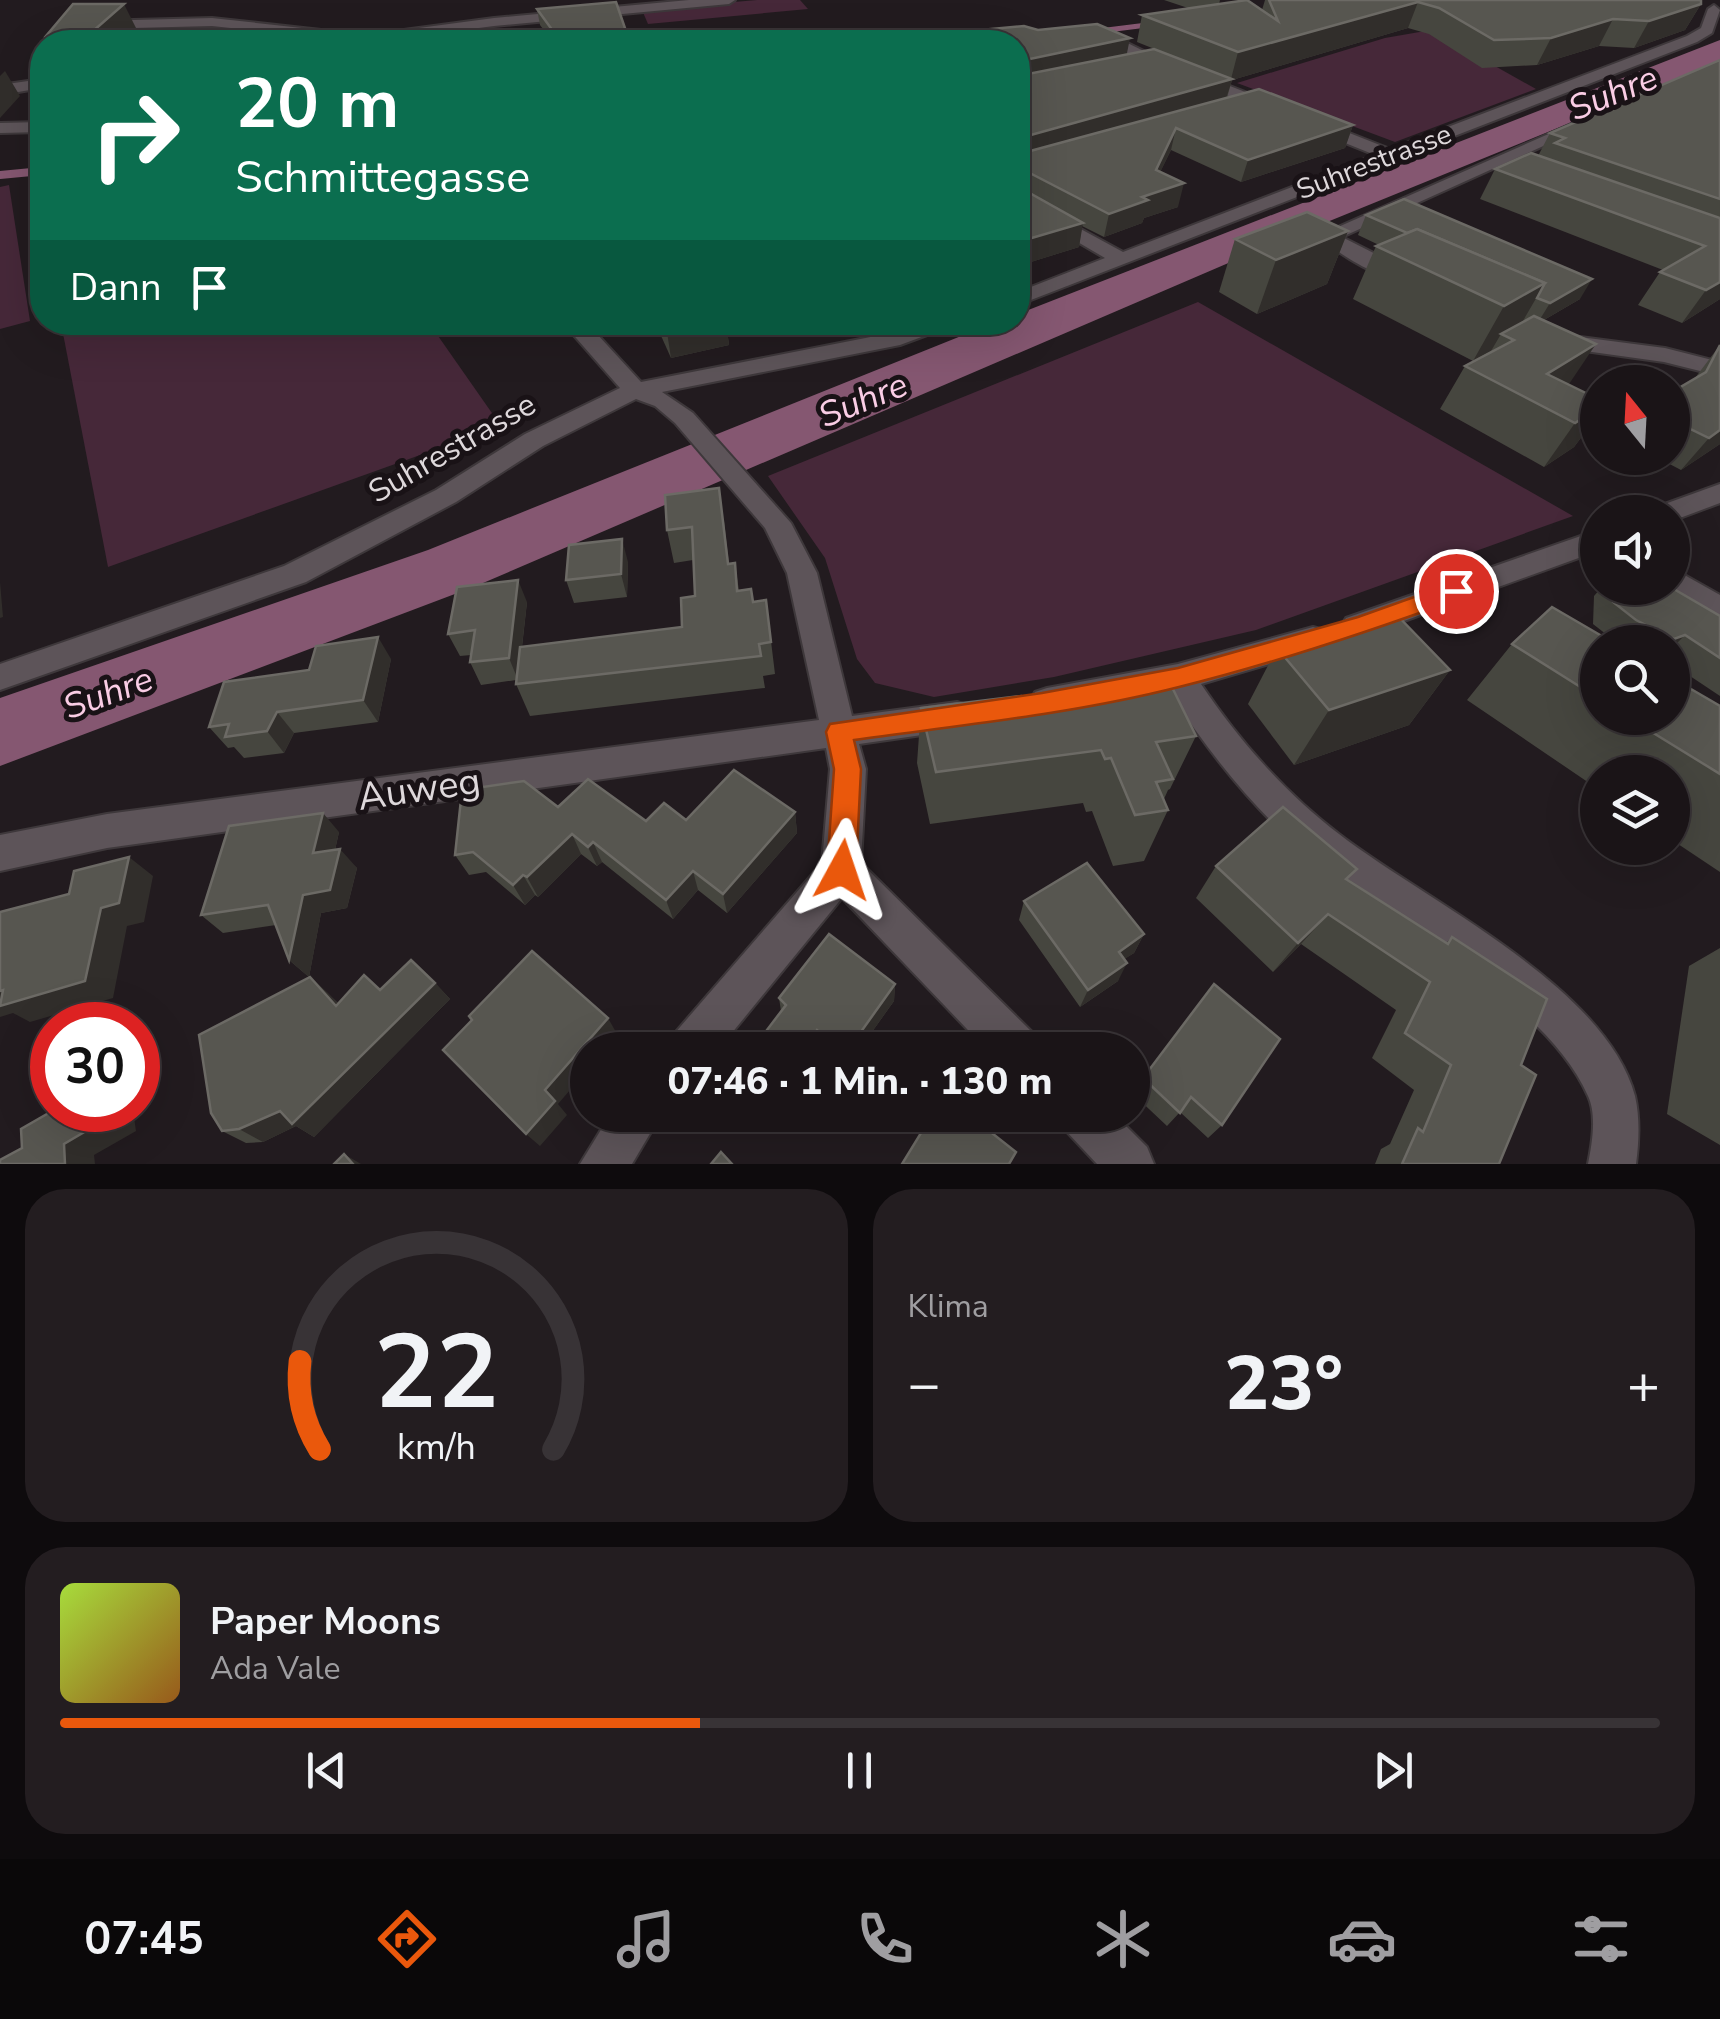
<!DOCTYPE html>
<html lang="de">
<meta charset="utf-8">
<style>
body{margin:0;font-family:"Nunito Sans",sans-serif;background:#231d20;color:#f1f3f6;height:100vh;display:flex;flex-direction:column;font-size:38px;white-space:nowrap}
*{box-sizing:border-box;margin:0}
p{font-size:32px;color:#9f9ea1}
.icon{flex:none;width:55px;height:55px;fill:none;stroke:currentColor;stroke-width:2;stroke-linecap:round;stroke-linejoin:round}
.map{position:relative;height:1164px;overflow:hidden}
.drawer{display:flex;flex-direction:column;gap:25px;padding:25px;background:#0e0b0d;flex:1}
.drawer>*{flex:none}
.banner{position:absolute;left:30px;top:30px;width:1000px;height:305px;border-radius:40px;box-shadow:0 10px 40px #0002,0 0 0 2px #383336;background:#0b6e4f;color:#fff;overflow:hidden}
.needle{width:65px;rotate:342deg}
.controls{position:absolute;left:1580px;top:365px;display:grid;gap:20px}
.controls a{display:grid;place-items:center;width:110px;height:110px;border-radius:50%;background:#1a1417;box-shadow:0 10px 40px #0002,0 0 0 2px #383336;font-size:50px}
.speed{position:absolute;left:30px;top:1002px;display:flex;gap:20px;font-size:50px;font-weight:700;text-align:center}
.speed>*{display:grid;place-content:center;width:130px;height:130px;border-radius:50%;background:#1a1417;box-shadow:0 10px 40px #0002,0 0 0 2px #383336;line-height:1}
.speed .limit{border:15px solid #d22;background:#fff;color:#111}
.pin{position:absolute;display:grid;place-items:center;width:85px;height:85px;color:#fff;margin:-42px;border:5px solid #fff;border-radius:50%;box-shadow:0 2px 10px #0007}
.me{position:absolute;width:110px;margin:-55px;rotate:5deg;stroke-linejoin:round;filter:drop-shadow(0 0 8px #0008)}
.turn{display:flex;align-items:center;gap:35px;height:210px;padding:0 40px;font-size:45px}
.turn .icon{width:130px;height:130px;stroke-width:2.5}
.turn b{display:block;font-size:70px;line-height:85px}
.then{display:flex;align-items:center;height:95px;padding:0 40px;background:#0003;gap:20px;font-size:38px}
.big{font-size:75px;font-weight:800;line-height:1.1}
.drawer .widget{flex:1;display:flex;flex-direction:column;justify-content:center;gap:15px;min-width:0;padding:0 35px;border-radius:40px;background:#231d20}
.drawer .dial{align-items:center;gap:0}
.dial svg{height:260px;overflow:visible;fill:none;stroke:#383336;stroke-width:7;stroke-linecap:round;text-anchor:middle}
.dial text{fill:#f1f3f6;stroke:none}
.song{display:flex;align-items:center;gap:30px}
.cover{width:120px;height:120px;border-radius:15px;background:linear-gradient(135deg,hsl(80 70% 55%),hsl(30 70% 35%))}
.played{height:10px;border-radius:5px;background:linear-gradient(90deg,#ea580c 40%,#383336 40%)}
.keys{display:flex;justify-content:space-around;direction:ltr}
.heat{display:flex;justify-content:space-between;align-items:center;font-size:55px;direction:ltr}
.drawer .tiles{flex:1;display:grid;gap:25px;grid-template-columns:1fr 1fr}
.widget:last-child{grid-column:span 2}
.trip{position:absolute;left:570px;top:1032px;width:580px;height:100px;border-radius:50px;background:#1a1417;box-shadow:0 10px 40px #0002,0 0 0 2px #383336;font-weight:800;line-height:100px;text-align:center}
.menu{display:flex;height:160px;justify-content:space-around;align-items:center;background:#0a0809;color:#9f9ea1}
.menu .icon{width:70px;height:70px}
.menu .selected{color:#ea580c}
.menu b{font-size:45px;color:#f1f3f6}
.map>svg:first-child{display:block}
.green{fill:#462839}
.lines{fill:none;stroke-linecap:round;stroke-linejoin:round}
.stream-far1{stroke:#855771;stroke-width:5}
.stream{stroke:#855771;stroke-width:8}
.river{fill:#855771;fill-rule:evenodd}
.minor-casing{stroke:#3e383b;stroke-width:4}
.minor{fill:#5d5459;fill-rule:evenodd}
.wall{fill:#46463f}
.shaded-wall{fill:#312e2b}
.building{fill:#575650;stroke:#6c6a65;stroke-width:2.5}
.route{fill:#ea580c;stroke:#983908;stroke-width:2.5}
.labels{text-anchor:middle;dominant-baseline:central;stroke-width:10;stroke-linejoin:round;paint-order:stroke}
.far-street-label{font-size:28px;fill:#ded8db;stroke:#191216}
.street-label{font-size:32px;fill:#ded8db;stroke:#191216}
.water-label{font-size:35px;font-style:italic;fill:#facde5;stroke:#191216}
.near-street-label{font-size:38px;fill:#ded8db;stroke:#191216}
</style>
<div class="map">
<svg width="1720" height="1164" viewBox="0 0 1720 1164">
<rect width="100%" height="100%" fill="#221b1f"/>
<!-- green -->
<g class="green">
<path d="M757 0H800L808 9 648 24 642 10Z"/>
<path d="M1431 30 1536 89 1395 142 1237 83 1385 38Z"/>
<path d="M9 185 30 321 0 329V187Z"/>
<path d="M1198 302 1573 516 1256 630 1054 677 934 697 875 683 857 659 825 558 768 476Z"/>
<path d="M61 323H429L501 426 108 567Z"/>
</g>
<g class="lines">
<!-- stream-far1 -->
<path class="stream-far1" d="M1099 31 1155 24"/>
<!-- stream -->
<path class="stream" d="M0 175 42 171"/>
<!-- river -->
<path class="river" d="M1720 40V62L1261 249 476 586 0 766V698L428 550 996 322H1018V314Z"/>
<!-- minor casing -->
<g class="minor-casing">
<g id="minor">
<path d="M689 0H735L729 4 494 26 372 42H338L340 40 212 26 94 29 87 25 94 21 212 18 366 35 494 18Z"/>
<path d="M1714 5 1720 10 1712 33 1697 42 1018 305V292L1105 258 1018 207V195L1123 252 1375 155 1146 63 1095 38V32H1105L1156 57 1390 149 1687 36 1701 28 1708 9Z"/>
<path d="M42 79V88L0 95V85Z"/>
<path d="M1578 121 1592 124 1342 237 1411 272 1414 276 1411 280C1389 285 1333 253 1320 235Z"/>
<path d="M42 122V132L0 133V123Z"/>
<path d="M562 322H586L641 382 896 332 926 322H962L900 345 662 392 693 413 791 523 817 573 852 716 957 702 969 706 974 716 969 726 957 730 859 744 866 769 861 863 1034 1034 1040 1050H987L842 898 718 1050H668L674 1034 822 863 830 769 826 748 107 848 0 871V835L107 814 819 720 787 573 765 528 675 423 655 406 636 399 543 446 456 502 306 582 0 690V664L284 566 436 490 525 434 620 388Z"/>
<path d="M1557 334 1665 348 1720 362V376L1664 362 1549 346 1546 341Z"/>
<path d="M1720 484V503L1672 521V512H1658L1662 505Z"/>
<path d="M1598 530V551L1357 638 1346 634 1341 626 1346 618Z"/>
<path d="M1672 568 1720 595V622L1663 588H1672Z"/>
<path d="M1313 627 1324 630 1329 639 1324 648 1201 684C1238 739 1285 793 1339 834 1424 900 1606 986 1635 1096 1640 1118 1639 1142 1636 1164H1588C1592 1144 1597 1115 1588 1096 1544 996 1388 925 1307 855 1253 808 1208 752 1170 692L1047 716 1035 712 1030 702 1035 692 1047 688 1178 664Z"/>
<path d="M610 1115H661L632 1164H580Z"/>
<path d="M1059 1115H1115L1147 1147 1154 1164H1097L1066 1131Z"/>
</g>
</g>
<!-- minor -->
<use href="#minor" class="minor"/>
</g>
<!-- wall -->
<g class="wall">
<path d="M1164 0H1220L1219 4 1262 10 1265 0H1701V4L1685 30 1634 48 1599 46 1537 65 1482 68 1429 34 1408 28 1232 80 1227 98 1353 125 1345 148 1241 182 1171 150 1160 172 1178 207 1144 218 1142 223 1104 237 1082 226 1079 247 1018 266V42L1126 54 1162 52 1137 42 1142 15 1188 8Z"/>
<path d="M537 9 628 37 629 42H553L540 25Z"/>
<path d="M1720 60V299L1682 323 1638 305 1660 272 1663 270 1480 199 1495 169 1538 156 1550 133Z"/>
<path d="M1366 215 1580 299 1544 320 1569 385 1598 399V415L1574 447 1544 467 1440 409 1465 366 1473 361 1353 299 1376 246 1379 245 1358 235Z"/>
<path d="M1348 231 1327 284 1257 314 1219 292 1235 239Z"/>
<path d="M656 322H726L729 345 671 358 658 329Z"/>
<path d="M1720 345V444L1681 470 1658 458H1672V392L1695 378Z"/>
<path d="M724 521 729 564 735 563 739 591 753 602 766 600 775 674 763 676 765 688 530 716 516 684V680L481 685 470 662 471 655 460 656 448 634 527 602 522 647 682 627 695 596 693 560 674 563 667 530Z"/>
<path d="M628 562 627 597 574 603 566 580Z"/>
<path d="M1601 588H1672L1720 616V696L1672 664V642H1616L1593 624 1594 596Z"/>
<path d="M1598 642V718H1672L1720 706V872L1672 840V772H1598V789L1467 700 1512 644Z"/>
<path d="M1277 648 1450 670 1409 725 1294 765 1248 704Z"/>
<path d="M391 659 378 722 294 733 284 753 244 758 234 747 228 748 209 727Z"/>
<path d="M1024 704 1196 736 1170 789 1168 790 1164 799 1168 810 1144 861 1113 866 1092 811 1086 812 1083 803 930 824 917 763 921 708Z"/>
<path d="M558 807 646 821 795 812 797 833 727 913 698 890 673 919 602 862 597 866 581 854 538 897 535 895 525 905 486 872 469 875 455 855Z"/>
<path d="M339 832 335 850 357 868 347 908 321 913 309 977 289 960 276 925 223 933 201 915Z"/>
<path d="M1216 866 1348 879 1446 943 1452 937 1521 1065 1499 1164H1375L1381 1149 1390 1144 1414 1090 1372 1058 1396 1010 1301 944 1273 972 1196 898Z"/>
<path d="M1024 901 1144 934 1134 953 1124 959 1118 981 1080 1007 1019 920Z"/>
<path d="M1720 948V1145L1667 1114 1689 966Z"/>
<path d="M310 977 338 1003 380 990 435 983 450 999 314 1137 296 1126 263 1142 246 1143 222 1131Z"/>
<path d="M895 984 894 1001 859 1050H824L819 1046 815 1050H759L757 1043 781 1011 779 998Z"/>
<path d="M1214 984 1222 1125 1208 1138 1180 1112 1167 1126 1132 1093Z"/>
</g>
<!-- shaded-wall -->
<g class="shaded-wall">
<path d="M1418 2 1408 28 1232 80 1226 99 1018 160 1020 138 1231 79 1238 52Z"/>
<path d="M124 4 138 32 126 42H49L46 36Z"/>
<path d="M1701 4 1685 30 1634 48 1649 21Z"/>
<path d="M1613 19 1599 46 1537 65 1551 38Z"/>
<path d="M628 37 629 42H605L616 38Z"/>
<path d="M1130 38 1126 58 1018 81 1020 61Z"/>
<path d="M5 71 20 96 0 118V76Z"/>
<path d="M1353 125 1345 148 1241 182 1248 160Z"/>
<path d="M1176 128 1171 150 1150 193 1156 170Z"/>
<path d="M1184 183 1178 207 1144 218 1142 223 1104 237 1109 214 1142 197Z"/>
<path d="M1083 223 1079 247 1018 266V242Z"/>
<path d="M1348 231 1327 284 1257 314 1276 260Z"/>
<path d="M1592 279 1580 299 1537 324 1550 303Z"/>
<path d="M1720 282V299L1682 323 1706 290Z"/>
<path d="M1545 283 1513 338 1501 334 1491 351 1473 361 1504 306Z"/>
<path d="M714 322H726L729 345 671 358 667 332Z"/>
<path d="M801 322H836L801 330Z"/>
<path d="M1596 344 1567 387 1547 374Z"/>
<path d="M1598 408V415L1574 447 1544 467 1575 423Z"/>
<path d="M1720 430V444L1681 470 1709 438Z"/>
<path d="M622 539 628 562 627 597 621 574Z"/>
<path d="M518 580 527 602 518 680 509 658Z"/>
<path d="M0 582 3 617 0 618Z"/>
<path d="M1685 635 1672 648V642H1670L1674 639Z"/>
<path d="M378 637 391 659 378 722 363 700Z"/>
<path d="M1450 670 1409 725 1294 765 1329 710Z"/>
<path d="M277 712 294 733 284 753 267 731Z"/>
<path d="M795 812 797 833 727 913 723 894Z"/>
<path d="M323 813 339 832 330 872 313 853Z"/>
<path d="M572 834 581 854 538 897 527 877Z"/>
<path d="M593 842 602 862 597 866 588 847Z"/>
<path d="M340 849 357 868 347 908 321 913 309 977 289 960 303 895Z"/>
<path d="M129 857 153 876 144 922 127 926 113 998 30 1022 13 1013 0 1017V991L101 908Z"/>
<path d="M693 871 698 890 673 919 666 900Z"/>
<path d="M523 875 535 895 525 905 513 885Z"/>
<path d="M1328 914 1301 944 1273 972 1298 943Z"/>
<path d="M1144 934 1134 953 1109 969 1119 952Z"/>
<path d="M1127 963 1118 981 1080 1007 1088 990Z"/>
<path d="M310 977 328 993 354 1021 336 1006Z"/>
<path d="M435 983 450 999 314 1137 296 1126 263 1142 239 1129Z"/>
<path d="M895 984 894 1001 859 1050H848Z"/>
<path d="M608 1018 617 1034 604 1050H588V1069L558 1104 567 1115 540 1146 526 1134 545 1090Z"/>
<path d="M817 1030 819 1046 815 1050H802Z"/>
<path d="M107 1110H133L136 1131 94 1155 95 1164H65L64 1144Z"/>
<path d="M344 1154 361 1164H353Z"/>
</g>
<!-- building -->
<g class="building">
<path d="M1247 0 1278 21 1269 0H1701V4L1649 21 1613 19 1551 38 1494 40 1439 8 1418 2 1238 52 1142 15Z"/>
<path d="M616 2 628 37 616 38 618 41 605 42H561L537 9Z"/>
<path d="M73 4H124L92 32 46 36Z"/>
<path d="M1097 24 1130 38 1020 61 1018 76 1154 49 1232 79 1020 138 1019 154 1259 89 1353 125 1248 160 1176 128 1156 170 1184 183 1142 197 1148 200 1109 214 1020 168 1019 187 1083 223 1018 242V42H884V39L1024 26 1038 30Z"/>
<path d="M1720 60V199L1555 143 1565 138 1550 133Z"/>
<path d="M1531 153 1720 218V282L1706 290 1660 272 1705 246 1495 169Z"/>
<path d="M1404 199 1592 279 1550 303 1537 298 1545 283 1417 229 1407 233 1366 215Z"/>
<path d="M1307 212 1348 231 1276 260 1235 239Z"/>
<path d="M1417 229 1545 283 1504 306 1376 246Z"/>
<path d="M1534 316 1596 344 1547 374 1598 399V408L1575 423 1465 366 1514 340 1501 334Z"/>
<path d="M662 322H714L667 332Z"/>
<path d="M1720 345V430L1709 438 1672 420V392L1706 372Z"/>
<path d="M719 488 728 564 735 563 737 591 751 589 753 602 766 600 771 642 759 644 761 656 516 684 520 647 682 627 681 598 695 596 692 527 667 530 665 495Z"/>
<path d="M622 539 621 574 566 580 569 545Z"/>
<path d="M518 580 509 658 470 662 475 630 448 634 457 587Z"/>
<path d="M1613 588H1672L1720 616V658L1685 635 1674 639 1636 620 1613 602Z"/>
<path d="M1552 607 1612 642H1598V698L1512 644Z"/>
<path d="M1394 612 1450 670 1329 710 1277 648Z"/>
<path d="M378 637 363 700 277 712 267 731 225 737 229 724 209 727 224 682 309 670 316 646Z"/>
<path d="M1672 678 1720 706V774L1629 718H1672Z"/>
<path d="M1170 683 1196 736 1156 742 1173 779 1156 782 1168 810 1135 815 1111 758 1105 759 1101 750 936 772 921 708 1021 696 1024 704Z"/>
<path d="M734 770 795 812 723 894 693 871 666 900 593 842 588 847 572 834 527 877 523 875 513 885 473 852 455 855 462 790 524 781 558 807 588 779 646 821 664 803 686 820Z"/>
<path d="M1283 807 1357 869 1346 879 1448 944 1452 937 1547 999 1521 1065 1536 1075 1499 1164H1402L1418 1128 1423 1132 1451 1065 1405 1033 1430 982 1328 914 1298 943 1216 866Z"/>
<path d="M323 813 313 853 340 849 330 890 303 895 289 960 268 905 201 915 229 826Z"/>
<path d="M129 857 119 903 101 908 85 981 0 1006 3 990 0 991V912L69 894 74 871Z"/>
<path d="M1087 863 1144 934 1119 952 1127 963 1088 990 1024 901Z"/>
<path d="M829 934 895 984 848 1050H842L817 1030 802 1050H765L757 1043 786 1005 779 998Z"/>
<path d="M532 951 608 1018 545 1090 555 1101 526 1134 443 1050 472 1020 469 1016Z"/>
<path d="M411 960 435 983 292 1124 280 1111 239 1129 222 1131 211 1113 199 1035 310 977 336 1006 364 975 380 990Z"/>
<path d="M1214 984 1280 1039 1222 1125 1191 1097 1180 1113 1143 1078Z"/>
<path d="M54 1110H107L108 1118 64 1144 65 1164H0V1160L22 1148 21 1129Z"/>
<path d="M932 1115H969L1016 1152 1009 1164H902Z"/>
<path d="M721 1152 732 1164H711Z"/>
<path d="M344 1154 353 1164H334Z"/>
</g>
<!-- route -->
<path class="route" d="M1456 582 1464 585 1467 591 1464 597C1371 631 1276 663 1179 687 1073 714 962 725 854 740L861 769 856 870 852 880 842 884 831 880 827 870 834 769 826 732 830 724 1042 693 1178 668 1358 617Z"/>
<g class="labels">
<!-- far-street labels -->
<g class="far-street-label">
<text transform="translate(1374 162) rotate(-21)">Suhrestrasse</text>
</g>
<!-- street labels -->
<g class="street-label">
<text transform="translate(452 448) rotate(-30)">Suhrestrasse</text>
</g>
<!-- water labels -->
<g class="water-label">
<text transform="translate(1613 93) rotate(-22)">Suhre</text>
<text transform="translate(863 400) rotate(-22)">Suhre</text>
<text transform="translate(108 693) rotate(-20)">Suhre</text>
</g>
<!-- near-street labels -->
<g class="near-street-label">
<text transform="translate(419 789) rotate(-8)">Auweg</text>
</g>
</g>
</svg>
<div class="controls">
<a><svg class="needle" viewBox="-14 -14 28 28"><path d="M0-13l5 13h-10z" fill="#e53935"/><path d="M0 13l5-13h-10z" fill="#9f9ea1"/></svg></a>
<a><svg class="icon" aria-label="sound" viewBox="0 0 24 24"><path d="M4 9h4l5-4v14l-5-4H4zM17 9q2 3 0 6"/></svg></a>
<a><svg class="icon" aria-label="search" viewBox="0 0 24 24"><circle cx="10" cy="10" r="6"/><path d="M15 15l6 6"/></svg></a>
<a><svg class="icon" aria-label="layers" viewBox="0 0 24 24"><path d="M12 4l9 5-9 5-9-5zM3 14l9 5 9-5"/></svg></a>
</div>
<div class="speed"><div class="limit">30</div></div>
<div class="pin" style="left:1456px;top:591px;background:#d93025"><svg class="icon" aria-label="arrive" viewBox="0 0 24 24"><path d="M6 21V4h12l-3 4 3 4H6"/></svg></div>
<svg class="me" style="left:842px;top:870px" viewBox="-20 -20 40 40"><path d="M0-17L14 15 0 8-14 15z" fill="#ea580c" stroke="#fff" stroke-width="4"/></svg>
<div class="trip">07:46 · 1 Min. · 130 m</div>
<div class="banner">
<div class="turn"><svg class="icon" aria-label="right" viewBox="0 0 24 24"><path d="M7 20v-9h11M14 6l5 5-5 5"/></svg><div><b>20 m</b>Schmittegasse</div></div>
<div class="then">Dann<svg class="icon" aria-label="arrive" viewBox="0 0 24 24"><path d="M6 21V4h12l-3 4 3 4H6"/></svg></div>
</div>
</div>
<section class="drawer">
<div class="tiles">
<div class="widget dial"><svg viewBox="0 0 100 80">
<path d="M14 69A42 42 0 1 1 86 69"/>
<path d="M14 69A42 42 0 0 1 8 42" stroke="#ea580c"/>
<text x="50" y="56" font-size="32" font-weight="700">22</text>
<text x="50" y="72" font-size="11">km/h</text>
</svg></div>
<div class="widget"><p>Klima</p>
<div class="heat"><a>−</a><b class="big">23°</b><a>+</a></div>
</div>
<div class="widget">
<div class="song"><i class="cover"></i><div><b>Paper Moons</b><p>Ada Vale</p></div></div>
<div class="played"></div>
<div class="keys"><svg class="icon" aria-label="previous" viewBox="0 0 24 24"><path d="M18 5L8 12l10 7zM5 5v14"/></svg><svg class="icon" aria-label="pause" viewBox="0 0 24 24"><path d="M8 5v14M16 5v14"/></svg><svg class="icon" aria-label="next" viewBox="0 0 24 24"><path d="M6 5l10 7-10 7zM19 5v14"/></svg></div>
</div>
</div>
</section>
<nav class="menu">
<b>07:45</b>
<svg class="icon selected" aria-label="directions" viewBox="0 0 24 24"><path d="M12 3l9 9-9 9-9-9zM9 14v-3h6M13 9l2 2-2 2"/></svg>
<svg class="icon" aria-label="music" viewBox="0 0 24 24"><path d="M9 18V5l10-2v13"/><circle cx="6" cy="18" r="3"/><circle cx="16" cy="16" r="3"/></svg>
<svg class="icon" aria-label="phone" viewBox="0 0 24 24"><path d="M5 4h4l2 5-3 2q2 4 5 5l2-3 5 2v4C11 20 4 13 5 4z"/></svg>
<svg class="icon" aria-label="climate" viewBox="0 0 24 24"><path d="M12 3v18M4 7l16 10M4 17L20 7"/></svg>
<svg class="icon" aria-label="car" viewBox="0 0 24 24"><path d="M5 17H2v-5l4-1 3-4h7l3 4 3 1v5h-3M9 17h6M6 11h13"/><circle cx="7" cy="17" r="2"/><circle cx="17" cy="17" r="2"/></svg>
<svg class="icon" aria-label="filters" viewBox="0 0 24 24"><path d="M4 7h16M4 17h16"/><circle cx="9" cy="7" r="2"/><circle cx="15" cy="17" r="2"/></svg>
</nav>
